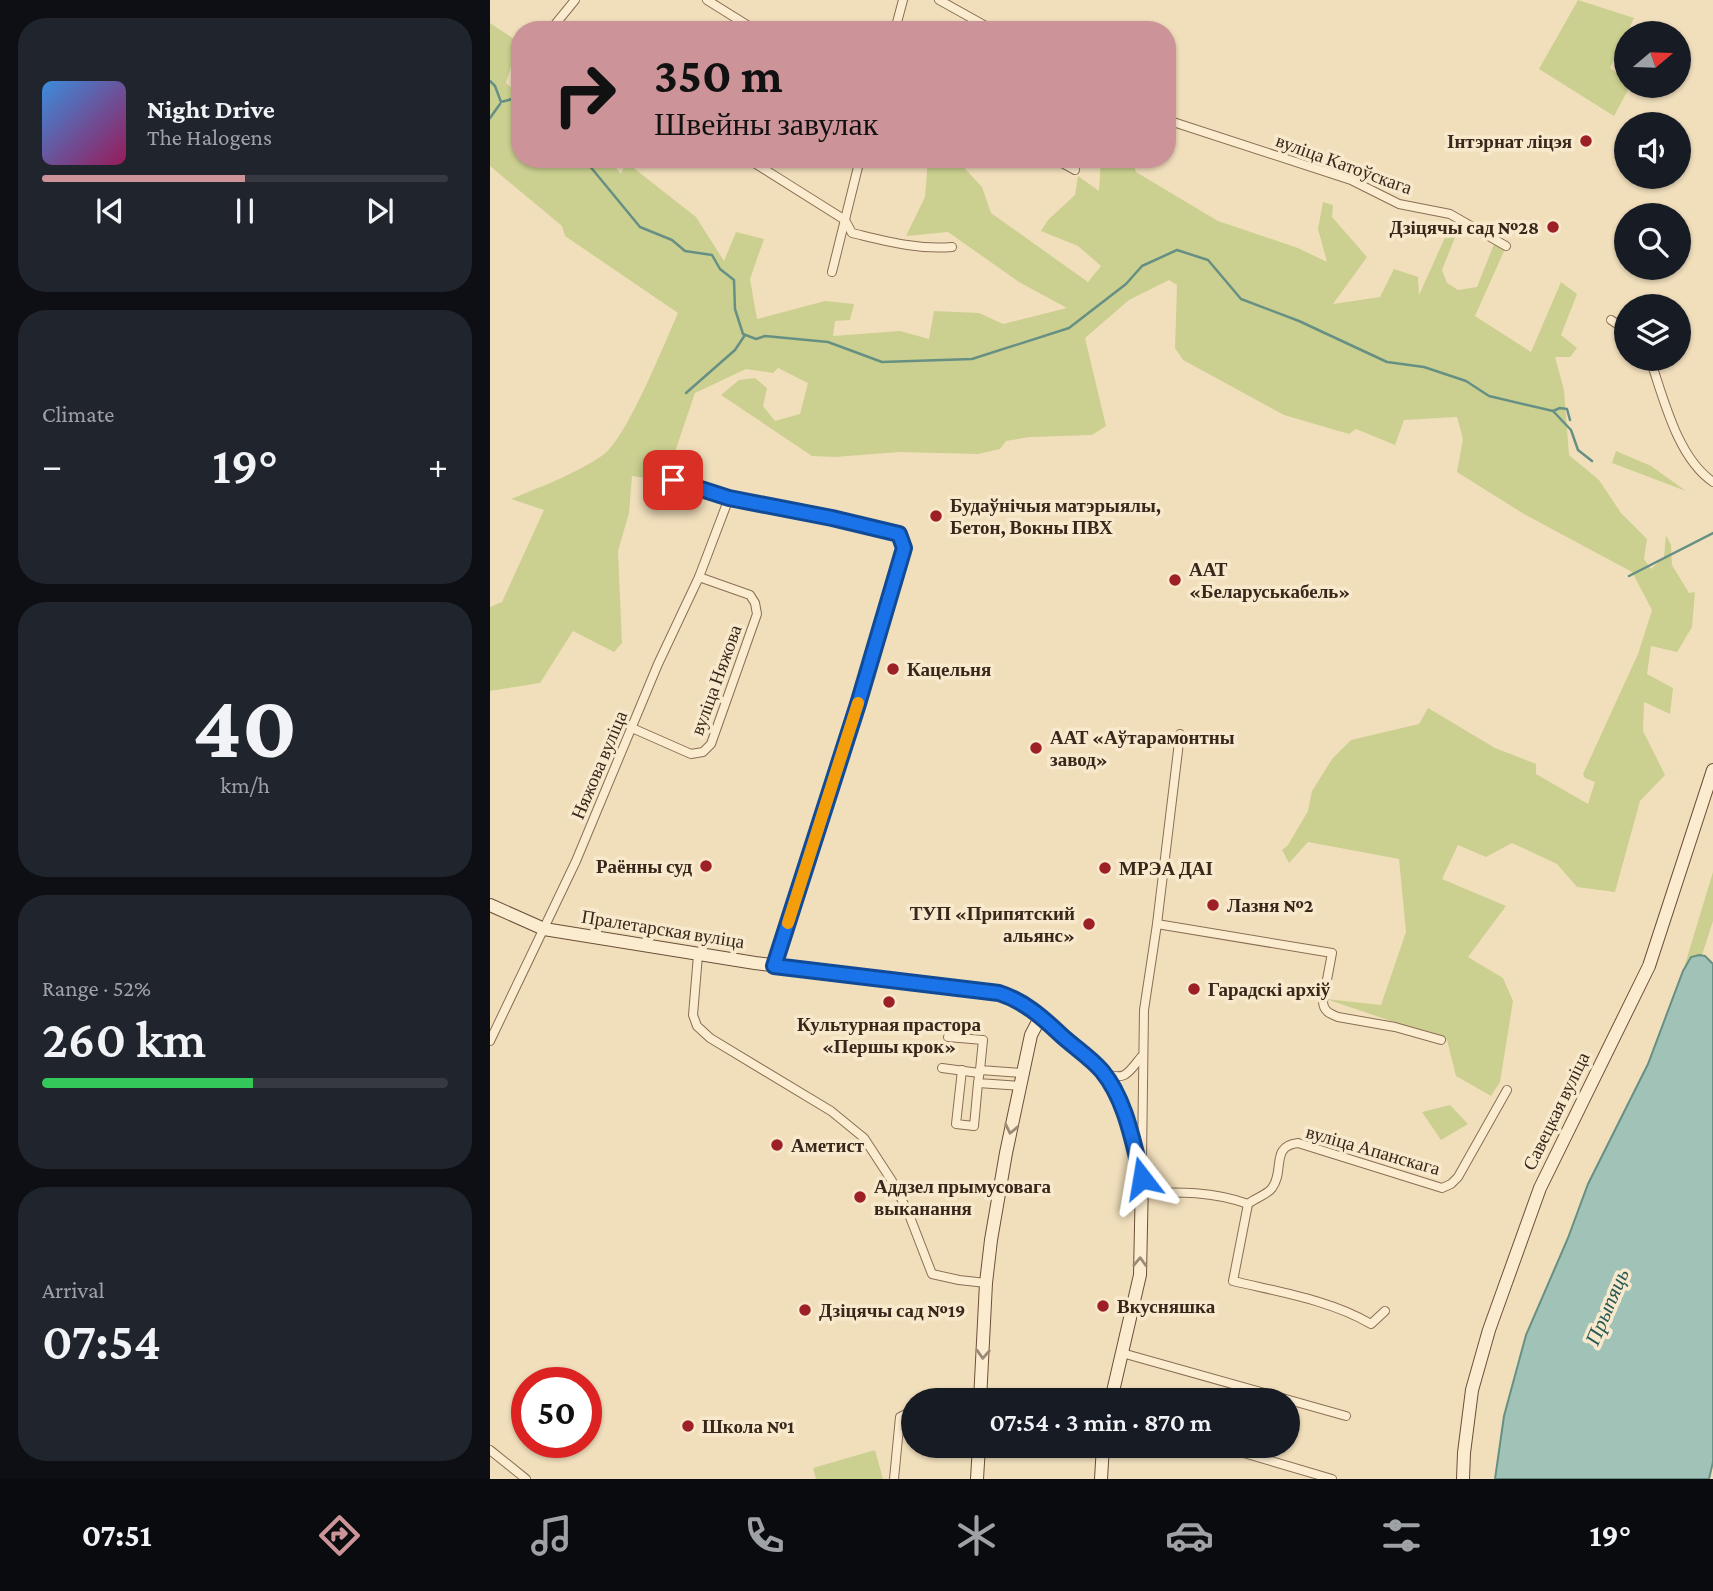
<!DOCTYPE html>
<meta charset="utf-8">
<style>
body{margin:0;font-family:"Crimson Pro",serif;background:#20242c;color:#f1f3f6;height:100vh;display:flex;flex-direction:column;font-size:26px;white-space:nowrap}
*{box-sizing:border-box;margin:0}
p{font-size:23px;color:#9ea1a6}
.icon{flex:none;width:38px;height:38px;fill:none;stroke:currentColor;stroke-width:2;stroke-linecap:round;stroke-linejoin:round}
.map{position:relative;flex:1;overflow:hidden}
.drawer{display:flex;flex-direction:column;gap:18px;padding:18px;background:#0d0f14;width:490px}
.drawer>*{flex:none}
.top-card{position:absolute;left:21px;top:21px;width:665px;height:147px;border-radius:28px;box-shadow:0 2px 5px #0004;background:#cc9499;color:#111;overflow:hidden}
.needle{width:46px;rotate:71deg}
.tools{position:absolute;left:1124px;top:21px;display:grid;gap:14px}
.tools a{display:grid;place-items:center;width:77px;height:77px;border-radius:50%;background:#171b24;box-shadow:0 2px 5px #0004;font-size:35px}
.speed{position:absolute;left:21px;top:1367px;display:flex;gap:14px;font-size:35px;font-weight:700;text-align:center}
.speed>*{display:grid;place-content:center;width:91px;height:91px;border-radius:50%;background:#171b24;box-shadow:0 2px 5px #0004;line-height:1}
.speed .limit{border:10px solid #d22;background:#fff;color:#111}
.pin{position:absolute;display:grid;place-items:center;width:60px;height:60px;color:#fff;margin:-30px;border-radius:14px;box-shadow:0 4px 10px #0006}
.me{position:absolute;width:77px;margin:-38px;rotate:346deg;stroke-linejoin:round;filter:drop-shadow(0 0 5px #0008)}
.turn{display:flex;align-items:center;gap:24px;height:147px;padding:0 28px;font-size:32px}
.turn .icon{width:91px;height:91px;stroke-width:2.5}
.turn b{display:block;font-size:49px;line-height:60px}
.big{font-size:52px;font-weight:600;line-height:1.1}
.drawer .tile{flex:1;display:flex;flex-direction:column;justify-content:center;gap:10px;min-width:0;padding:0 24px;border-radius:28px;background:#20242c}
.drawer .dial{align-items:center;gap:0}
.dial b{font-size:91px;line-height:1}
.song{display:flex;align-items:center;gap:21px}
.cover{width:84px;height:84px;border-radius:10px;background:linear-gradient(135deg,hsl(210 70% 55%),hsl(330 70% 35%))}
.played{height:7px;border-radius:4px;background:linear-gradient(90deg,#cc9499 50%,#363941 50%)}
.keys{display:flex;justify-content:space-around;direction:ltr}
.heat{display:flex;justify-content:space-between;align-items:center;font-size:38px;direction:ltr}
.charge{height:10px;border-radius:5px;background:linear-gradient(90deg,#34c759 52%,#363941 0)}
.trip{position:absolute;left:411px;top:1388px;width:399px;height:70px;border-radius:35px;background:#171b24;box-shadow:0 2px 5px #0004;font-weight:600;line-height:70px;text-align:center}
.dock{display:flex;height:112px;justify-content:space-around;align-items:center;background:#090b0e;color:#9ea1a6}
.dock .icon{width:49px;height:49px}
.dock .active{color:#cc9499}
.dock b{font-size:32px;color:#f1f3f6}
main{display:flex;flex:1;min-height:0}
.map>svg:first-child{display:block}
.green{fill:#cbd090}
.water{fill:#a1c2b6;stroke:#679084;stroke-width:2}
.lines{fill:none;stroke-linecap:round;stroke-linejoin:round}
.stream{stroke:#679084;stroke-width:2.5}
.street-casing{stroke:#8a6e54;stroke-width:10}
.secondary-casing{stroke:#6c4f38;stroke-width:14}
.street{stroke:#fbecd0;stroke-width:8}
.secondary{stroke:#fbecd0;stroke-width:12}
.oneway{stroke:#9a8a76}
.route-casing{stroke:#114b97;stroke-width:18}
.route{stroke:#1a73e8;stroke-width:12}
.slow{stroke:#f59e0b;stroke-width:12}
.poi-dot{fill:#9e2027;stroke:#f8e9cd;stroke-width:2.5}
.labels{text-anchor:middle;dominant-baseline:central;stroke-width:7;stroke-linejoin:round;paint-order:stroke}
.poi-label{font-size:19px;font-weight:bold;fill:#38271b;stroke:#f8e9cd;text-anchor:start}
.street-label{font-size:19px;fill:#38271b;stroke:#f8e9cd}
.water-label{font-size:21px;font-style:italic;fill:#285954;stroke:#f8e9cd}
</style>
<main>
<section class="drawer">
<div class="tile">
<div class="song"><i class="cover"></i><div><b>Night Drive</b><p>The Halogens</p></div></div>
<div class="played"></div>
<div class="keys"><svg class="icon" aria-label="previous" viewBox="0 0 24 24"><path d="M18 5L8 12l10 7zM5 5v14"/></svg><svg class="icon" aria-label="pause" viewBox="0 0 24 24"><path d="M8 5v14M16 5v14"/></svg><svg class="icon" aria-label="next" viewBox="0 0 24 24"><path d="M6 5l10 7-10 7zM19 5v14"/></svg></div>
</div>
<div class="tile"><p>Climate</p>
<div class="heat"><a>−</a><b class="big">19°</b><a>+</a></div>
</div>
<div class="tile dial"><b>40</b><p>km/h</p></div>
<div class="tile"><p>Range · 52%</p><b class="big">260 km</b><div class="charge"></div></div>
<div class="tile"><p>Arrival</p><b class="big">07:54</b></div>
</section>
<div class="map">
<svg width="1223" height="1479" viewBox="0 0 1223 1479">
<rect width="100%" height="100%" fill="#f1dfbc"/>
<!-- green -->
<g class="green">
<path d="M1088 0 1144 18 1120 68 1136 79V86H1140L1124 116 1049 69Z"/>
<path d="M0 23 30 43V56L21 67 16 83 30 96V159H119L131 174 136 162 206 217 234 261 246 232 274 239 260 279 267 319 335 301 364 304 360 320 345 321 343 336 410 331 439 339 444 311 489 313 513 324 577 308 529 282 458 232 416 236 435 197 438 159H466L492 187 501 213 598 282 611 266 588 246 551 231 558 220 585 195 588 176 609 191 611 159H642L646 172 728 221 808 248 837 262 828 229 833 202 843 205 842 217 877 257 843 304 890 297 904 269 928 277 929 295 962 222 970 225 952 270 957 283 968 290 987 287 1004 244 1015 249 985 316 1041 352 1071 282 1087 294 1071 335 1087 348 1080 357H1065L1074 390 1079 455 1109 480 1131 513 1157 539 1154 559 1161 569 1174 557 1176 535 1181 545 1182 565 1199 593 1205 592 1202 627 1187 652 1161 646 1157 674 1183 688 1180 714 1154 702 1153 731 1175 775 1150 801 1125 892 1087 887 1067 864 1022 843 996 857 968 845 952 879 1016 906 978 957 1013 978 1023 1001 1010 1082 1001 1096 966 1076 957 1040 836 999 891 1005 916 932 909 859 818 842 799 863 792 850 798 845 818 811 822 791 842 759 861 740 929 724 938 708 1005 748 1046 764V774L1098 804 1105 782 1095 778 1093 774 1148 654 1162 610 1142 572 1034 514 967 472 973 439 967 417 914 420 905 445 866 429 859 434 794 415 693 360 685 348 687 285 679 280 639 300 595 338 616 426 602 435 540 437 516 441 510 449 488 454 409 452 345 457 322 456 231 395 249 380 265 378 277 388 273 406 285 421 310 414 318 383 288 368 283 373 256 369 205 393 175 481 142 476 139 513 128 551 132 643 124 652 83 631 50 683 0 691V607L12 602 54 510 21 499C52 486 86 474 113 455 137 438 174 344 188 313L75 236 72 226 0 166Z"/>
<path d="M1126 451 1161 466 1196 491 1122 463Z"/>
<path d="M1223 872V921L1212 955 1201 957 1193 971Z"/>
<path d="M960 1105 978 1124 951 1140 932 1112Z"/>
<path d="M385 1450 393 1479H326L323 1468Z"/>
</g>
<!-- water -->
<path class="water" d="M1209 955 1215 956 1223 964V1462L1219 1479H1005L1014 1416 1036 1335 1078 1238 1098 1184 1158 1064 1193 971 1201 957Z"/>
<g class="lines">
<!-- stream -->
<g class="stream">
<path d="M0 81 5 86 11 102 30 97"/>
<path d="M0 118 10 104"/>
<path d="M94 159 150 227 182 240 195 251 222 255 230 269 244 280 245 309 253 334 266 339 275 336 338 342 392 362 482 359 579 328 636 284 652 266 687 250 718 260 751 299 809 321 897 362 934 367 976 381 999 396 1063 411 1081 430 1088 450 1102 461"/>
<path d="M196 393 245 350 255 335"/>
<path d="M1063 411 1070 408 1077 409 1080 420"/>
<path d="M1139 576 1223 533"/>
</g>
<!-- street casing -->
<g class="street-casing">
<g id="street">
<path d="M217 0 265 30"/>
<path d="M449 0 503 30"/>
<path d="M67 30 63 27 85 0"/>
<path d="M405 30 413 0"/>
<path d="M677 120 861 180 909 204 960 214 1016 246"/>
<path d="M258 159 355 220 362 233C396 241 428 250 462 247"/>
<path d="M565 159 585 170"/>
<path d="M342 272 370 159"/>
<path d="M1121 320 1136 330"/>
<path d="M1160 359C1174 399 1187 457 1223 482"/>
<path d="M183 479 239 498 342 518 409 534 413 548 368 703 284 966"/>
<path d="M142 728 201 754 213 752 221 744 267 614 265 603 260 595 209 577"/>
<path d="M667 924 842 953 833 1001C833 1011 840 1014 848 1017L905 1027 951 1040"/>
<path d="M208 955 203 1015 207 1026 220 1038 341 1111 374 1138 402 1181 418 1212 442 1274 469 1280 496 1283"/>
<path d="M458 1037 493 1040 490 1070 533 1073"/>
<path d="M0 1041 86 861 168 664 209 577 239 498"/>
<path d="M452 1068 489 1073"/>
<path d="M472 1070 466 1124 484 1126 488 1083"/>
<path d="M490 1070 488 1083 530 1086"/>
<path d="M615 1073C635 1082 639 1072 651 1057"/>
<path d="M652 1159 654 1010 667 924 690 734"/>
<path d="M652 1193C689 1192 722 1191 758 1204"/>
<path d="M895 1311 881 1324C840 1300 789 1292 743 1281L758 1204C765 1198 777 1195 782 1188 795 1171 780 1146 808 1143L952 1188 961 1184 968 1177 1017 1090"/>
<path d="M632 1353 856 1416"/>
<path d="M452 1400 491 1394"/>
<path d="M730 1446 842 1479"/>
<path d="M0 1450 36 1479"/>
<path d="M404 1479 410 1417 424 1410"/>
</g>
</g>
<!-- secondary casing -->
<g class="secondary-casing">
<g id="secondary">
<path d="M0 905 54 929 265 963 509 993 526 999 551 1016 612 1071 625 1091 641 1133 652 1178 650 1275 621 1400"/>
<path d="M490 1400 496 1283 501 1240 516 1153 541 1035 551 1016"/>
<path d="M487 1479 489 1446"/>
<path d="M611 1479 613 1446"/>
<path d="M973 1479 974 1453 982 1390 999 1330 1050 1188 1159 966 1223 770"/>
</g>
</g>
<!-- street -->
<use href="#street" class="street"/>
<!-- secondary -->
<use href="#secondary" class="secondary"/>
</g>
<!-- one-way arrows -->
<defs><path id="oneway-chevron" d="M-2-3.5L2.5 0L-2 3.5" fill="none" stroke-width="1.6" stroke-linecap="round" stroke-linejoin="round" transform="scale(1.75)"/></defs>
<g class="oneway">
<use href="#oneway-chevron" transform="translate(521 1129) rotate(102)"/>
<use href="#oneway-chevron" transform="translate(650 1262) rotate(-88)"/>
<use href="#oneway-chevron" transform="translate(493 1354) rotate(93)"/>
</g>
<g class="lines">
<!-- route casing -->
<g class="route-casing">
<path id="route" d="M183 480 239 498 342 518 409 534 414 548 368 704 284 966 509 993C534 1001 552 1017 571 1035 584 1047 601 1058 612 1071 636 1100 643 1143 652 1178"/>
</g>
<!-- route -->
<use href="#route" class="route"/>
<!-- slow -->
<path class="slow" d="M298 923 368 703"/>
</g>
<!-- markers -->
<g class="poi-dot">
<circle cx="1096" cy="141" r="7"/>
<circle cx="1063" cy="227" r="7"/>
<circle cx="446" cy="516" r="7"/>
<circle cx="685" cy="580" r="7"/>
<circle cx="403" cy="669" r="7"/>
<circle cx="546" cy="748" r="7"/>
<circle cx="216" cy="866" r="7"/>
<circle cx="615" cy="868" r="7"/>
<circle cx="723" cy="905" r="7"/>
<circle cx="599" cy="924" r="7"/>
<circle cx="704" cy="989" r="7"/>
<circle cx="399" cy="1002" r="7"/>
<circle cx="287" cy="1145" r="7"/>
<circle cx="370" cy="1197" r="7"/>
<circle cx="613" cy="1306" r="7"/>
<circle cx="315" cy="1310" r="7"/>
<circle cx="198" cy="1426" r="7"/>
</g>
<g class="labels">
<!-- poi labels -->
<g class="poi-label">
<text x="1082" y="141" text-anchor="end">Інтэрнат ліцэя</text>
<text x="1049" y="227" text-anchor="end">Дзіцячы сад №28</text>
<text x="460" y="505">Будаўнічыя матэрыялы,<tspan x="460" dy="22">Бетон, Вокны ПВХ</tspan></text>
<text x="699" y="569">ААТ<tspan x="699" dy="22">«Беларуськабель»</tspan></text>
<text x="417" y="669">Кацельня</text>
<text x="560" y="737">ААТ «Аўтарамонтны<tspan x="560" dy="22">завод»</tspan></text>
<text x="202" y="866" text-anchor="end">Раённы суд</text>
<text x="629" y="868">МРЭА ДАІ</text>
<text x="737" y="905">Лазня №2</text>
<text x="585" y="913" text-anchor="end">ТУП «Припятский<tspan x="585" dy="22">альянс»</tspan></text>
<text x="718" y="989">Гарадскі архіў</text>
<text x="399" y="1024" text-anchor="middle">Культурная прастора<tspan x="399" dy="22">«Першы крок»</tspan></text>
<text x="301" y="1145">Аметист</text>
<text x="384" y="1186">Аддзел прымусовага<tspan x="384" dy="22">выканання</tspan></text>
<text x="627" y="1306">Вкусняшка</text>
<text x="329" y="1310">Дзіцячы сад №19</text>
<text x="212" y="1426">Школа №1</text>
</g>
<!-- street labels -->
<g class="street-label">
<text transform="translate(854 164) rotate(20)">вуліца Катоўскага</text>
<text transform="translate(226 680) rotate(-70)">вуліца Няжова</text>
<text transform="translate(109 765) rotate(-67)">Няжова вуліца</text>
<text transform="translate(173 929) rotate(9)">Пралетарская вуліца</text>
<text transform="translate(1066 1111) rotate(-64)">Савецкая вуліца</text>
<text transform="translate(883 1150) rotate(16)">вуліца Апанскага</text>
</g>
<!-- water labels -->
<g class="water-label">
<text transform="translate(1117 1307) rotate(-67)">Прыпяць</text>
</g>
</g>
</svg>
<div class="tools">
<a><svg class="needle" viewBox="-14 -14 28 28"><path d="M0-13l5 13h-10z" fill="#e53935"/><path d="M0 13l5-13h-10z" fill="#9ea1a6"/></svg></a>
<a><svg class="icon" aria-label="sound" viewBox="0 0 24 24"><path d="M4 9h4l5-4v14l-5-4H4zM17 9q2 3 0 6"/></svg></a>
<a><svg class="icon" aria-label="search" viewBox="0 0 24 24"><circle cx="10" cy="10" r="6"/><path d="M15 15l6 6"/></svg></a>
<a><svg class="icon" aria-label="layers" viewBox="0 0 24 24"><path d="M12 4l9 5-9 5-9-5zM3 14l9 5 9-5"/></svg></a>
</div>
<div class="speed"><div class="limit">50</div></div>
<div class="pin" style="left:183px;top:480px;background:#d93025"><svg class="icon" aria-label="arrive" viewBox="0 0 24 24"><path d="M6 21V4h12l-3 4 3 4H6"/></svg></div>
<svg class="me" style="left:652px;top:1178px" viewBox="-20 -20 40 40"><path d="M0-17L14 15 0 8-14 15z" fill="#1a73e8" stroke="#fff" stroke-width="4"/></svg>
<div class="trip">07:54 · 3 min · 870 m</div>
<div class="top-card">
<div class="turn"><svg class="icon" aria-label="right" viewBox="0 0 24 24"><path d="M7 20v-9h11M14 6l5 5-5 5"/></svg><div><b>350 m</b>Швейны завулак</div></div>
</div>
</div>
</main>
<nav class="dock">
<b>07:51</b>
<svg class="icon active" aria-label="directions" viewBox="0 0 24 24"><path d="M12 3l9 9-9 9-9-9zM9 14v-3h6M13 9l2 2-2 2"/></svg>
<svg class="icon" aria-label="music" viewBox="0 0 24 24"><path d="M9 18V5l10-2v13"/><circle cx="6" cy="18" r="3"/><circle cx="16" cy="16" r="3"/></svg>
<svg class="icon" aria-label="phone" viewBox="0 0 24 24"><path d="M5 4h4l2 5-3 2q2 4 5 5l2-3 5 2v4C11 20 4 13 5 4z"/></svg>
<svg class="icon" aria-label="climate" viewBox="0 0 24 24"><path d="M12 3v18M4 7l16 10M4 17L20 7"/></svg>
<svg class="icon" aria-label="car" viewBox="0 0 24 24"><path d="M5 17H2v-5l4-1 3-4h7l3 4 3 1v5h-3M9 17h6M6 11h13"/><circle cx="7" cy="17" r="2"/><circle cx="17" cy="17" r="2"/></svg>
<svg class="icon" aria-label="filters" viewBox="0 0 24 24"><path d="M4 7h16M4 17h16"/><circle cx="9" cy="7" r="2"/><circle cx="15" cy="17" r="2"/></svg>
<b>19°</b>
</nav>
